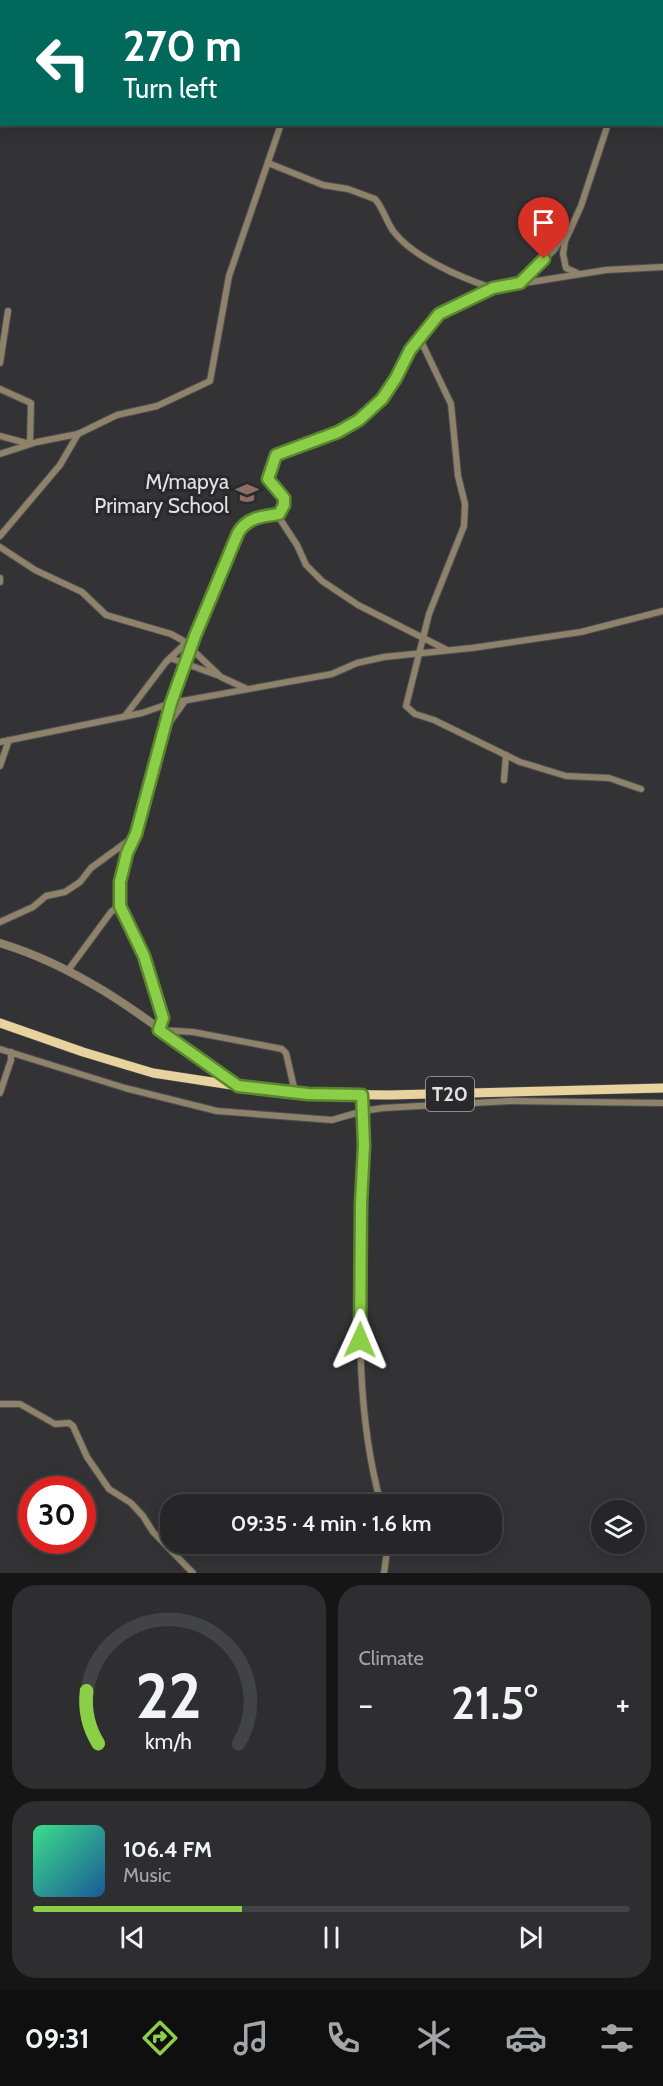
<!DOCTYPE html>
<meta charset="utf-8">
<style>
body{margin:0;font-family:Cabin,sans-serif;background:#2e2e30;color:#f1f3f6;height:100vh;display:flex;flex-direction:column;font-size:22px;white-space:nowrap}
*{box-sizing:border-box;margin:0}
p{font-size:20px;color:#a4a5a8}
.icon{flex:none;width:33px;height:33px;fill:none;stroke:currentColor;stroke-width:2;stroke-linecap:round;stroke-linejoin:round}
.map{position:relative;height:1573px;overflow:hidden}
.sheet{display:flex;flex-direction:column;gap:12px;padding:12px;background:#151516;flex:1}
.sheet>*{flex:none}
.top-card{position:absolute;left:0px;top:0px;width:663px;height:126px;box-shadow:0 3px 15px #0003,0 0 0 2px #424345;background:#00695c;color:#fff;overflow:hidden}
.controls{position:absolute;left:591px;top:1500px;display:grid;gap:12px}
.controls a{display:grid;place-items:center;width:54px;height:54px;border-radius:50%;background:#262628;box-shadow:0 3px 15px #0003,0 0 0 2px #424345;font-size:30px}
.speed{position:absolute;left:18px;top:1476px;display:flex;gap:12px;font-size:30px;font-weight:700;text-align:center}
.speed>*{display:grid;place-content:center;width:78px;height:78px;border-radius:50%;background:#262628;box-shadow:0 3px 15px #0003,0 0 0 2px #424345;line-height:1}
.speed .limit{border:9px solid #d22;background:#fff;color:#111}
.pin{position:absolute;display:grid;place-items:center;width:51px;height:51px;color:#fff;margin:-62px -26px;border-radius:50% 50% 50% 0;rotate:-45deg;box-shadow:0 0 6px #0007}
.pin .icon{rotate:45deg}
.me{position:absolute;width:66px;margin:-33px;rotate:1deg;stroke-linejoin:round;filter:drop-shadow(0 0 4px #0008)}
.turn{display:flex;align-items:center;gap:21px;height:126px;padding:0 24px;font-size:27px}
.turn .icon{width:78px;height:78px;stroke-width:2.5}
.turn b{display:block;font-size:42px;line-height:51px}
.big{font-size:45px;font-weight:600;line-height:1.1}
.sheet .tile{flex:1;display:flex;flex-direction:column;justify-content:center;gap:9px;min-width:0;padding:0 21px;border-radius:24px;background:#2e2e30}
.sheet .dial{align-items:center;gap:0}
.dial svg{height:156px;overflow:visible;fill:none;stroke:#424345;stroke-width:7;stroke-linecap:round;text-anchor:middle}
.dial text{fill:#f1f3f6;stroke:none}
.song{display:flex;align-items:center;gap:18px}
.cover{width:72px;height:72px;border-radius:9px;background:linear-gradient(135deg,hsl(150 70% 55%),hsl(210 70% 35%))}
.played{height:6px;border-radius:3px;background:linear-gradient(90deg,#8bce47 35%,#424345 35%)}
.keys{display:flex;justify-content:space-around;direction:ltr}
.heat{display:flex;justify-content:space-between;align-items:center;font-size:33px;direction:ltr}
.sheet .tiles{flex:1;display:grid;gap:12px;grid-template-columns:1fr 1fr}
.tile:last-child{grid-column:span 2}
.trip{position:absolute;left:160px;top:1494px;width:342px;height:60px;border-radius:24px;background:#262628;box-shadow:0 3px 15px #0003,0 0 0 2px #424345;font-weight:600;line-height:60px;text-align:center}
.tabs{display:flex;height:96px;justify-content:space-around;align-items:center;background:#0f0f10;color:#a4a5a8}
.tabs .icon{width:42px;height:42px}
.tabs .current{color:#8bce47}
.tabs b{font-size:27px;color:#f1f3f6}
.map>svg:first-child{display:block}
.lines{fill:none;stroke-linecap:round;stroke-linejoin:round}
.minor-casing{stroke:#4f4f52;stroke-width:8}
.tertiary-casing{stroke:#4f4f52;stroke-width:9}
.primary-casing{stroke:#4f4f52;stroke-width:10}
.minor{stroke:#8e836a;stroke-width:6}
.tertiary{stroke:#8e836a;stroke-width:8}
.primary{stroke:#e8d39e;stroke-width:9}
.route-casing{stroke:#5a862e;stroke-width:15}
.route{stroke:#8bce47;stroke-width:10}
.labels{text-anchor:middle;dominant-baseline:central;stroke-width:6;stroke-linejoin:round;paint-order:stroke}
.shield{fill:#29292c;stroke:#aaaaad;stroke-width:1.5}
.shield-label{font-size:20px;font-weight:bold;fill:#e2e1e4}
.poi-label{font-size:21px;fill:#e2e1e4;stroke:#29292c;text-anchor:end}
</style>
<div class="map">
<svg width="663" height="1573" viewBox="0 0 663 1573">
<rect width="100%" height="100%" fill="#333336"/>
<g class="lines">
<!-- minor casing -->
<g class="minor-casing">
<g id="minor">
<path d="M549 0 553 2"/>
<path d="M309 2V0"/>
<path d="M596 2 598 0"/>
<path d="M268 163 323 185 348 189 375 199C384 209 386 222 394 232 414 258 462 278 492 288"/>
<path d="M577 273 566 268 563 254 565 241 581 206 608 124"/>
<path d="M520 283 554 250 565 233"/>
<path d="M420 339 451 404 458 476 465 504 464 526 429 614 406 706 415 714 434 720 520 762 566 776 609 778 641 789"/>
<path d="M0 363 8 311"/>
<path d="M0 389 31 403 30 444 0 436"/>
<path d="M0 454 37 442 78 434 117 415 157 406 210 381 229 276 281 124"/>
<path d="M279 514C263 516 247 518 238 533L195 636 171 703 136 834C122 862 112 894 126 924 131 935 140 945 144 957 150 976 154 996 163 1015V1023L159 1030 193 1032 282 1049 286 1053 295 1092"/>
<path d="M0 536 60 465 78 434"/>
<path d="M0 547 35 570 82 592 106 615 171 634 182 640 221 677 247 689"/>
<path d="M0 578V582"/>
<path d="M447 650 358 605 322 581 306 565 297 545 280 519 284 498 268 479 275 456 337 432 359 420 382 398 396 378 410 350 435 317 452 306 493 288 606 270 663 267"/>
<path d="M170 658 217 675"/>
<path d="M125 716 166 662 188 641"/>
<path d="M167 726 185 701"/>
<path d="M0 742 142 713 171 703 332 674 357 663 384 657 472 648 581 632 663 611"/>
<path d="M0 766 9 740"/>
<path d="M504 780 506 755"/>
<path d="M0 922 33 907 46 896 65 892 80 882 91 868 132 838"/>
<path d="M69 969 111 912 119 906"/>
<path d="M0 1049 125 1088 217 1111 332 1120 363 1111 383 1108 510 1101 663 1103"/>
<path d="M0 1093 11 1060V1052"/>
<path d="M362 1095C369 1231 344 1371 381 1504"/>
<path d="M0 1404H20L55 1424 69 1423 73 1426 87 1457 109 1489 131 1503 143 1516 153 1532 193 1573"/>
<path d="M384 1573 388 1544"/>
</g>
</g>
<!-- tertiary casing -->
<g class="tertiary-casing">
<path id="tertiary" d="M0 943C92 971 160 1030 237 1085"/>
</g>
<!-- primary casing -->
<g class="primary-casing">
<path id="primary" d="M0 1023 83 1052 153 1073 238 1086 308 1094 389 1095 663 1088"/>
</g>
<!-- minor -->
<use href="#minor" class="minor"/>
<!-- tertiary -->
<use href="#tertiary" class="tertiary"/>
<!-- primary -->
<use href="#primary" class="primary"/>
</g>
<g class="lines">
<!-- route casing -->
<g class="route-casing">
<path id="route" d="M360 1340 361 1204 364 1145 362 1095 308 1094 238 1086 159 1030 163 1018 144 956 120 906V882L127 853 136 834 171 703 195 636 238 533C247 517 264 516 279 514L284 505V498L268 479 276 455 338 432 359 420 382 399 396 378 410 350 439 314 493 288 520 283 544 259"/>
</g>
<!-- route -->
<use href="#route" class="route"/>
</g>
<!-- icons -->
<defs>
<g id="school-bare" transform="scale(1.8)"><path d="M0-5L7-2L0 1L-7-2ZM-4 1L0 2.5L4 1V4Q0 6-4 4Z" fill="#8d6e63" stroke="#29292c" stroke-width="2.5" paint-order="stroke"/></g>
</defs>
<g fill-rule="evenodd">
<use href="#school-bare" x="247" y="493"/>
</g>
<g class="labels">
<!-- shield labels -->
<rect class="shield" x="426" y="1077" width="48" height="34" rx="4.5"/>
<g class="shield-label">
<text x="450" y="1094">T20</text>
</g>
<!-- poi labels -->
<g class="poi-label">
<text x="229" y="481">M/mapya<tspan x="229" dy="24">Primary School</tspan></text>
</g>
</g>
</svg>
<div class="controls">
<a><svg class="icon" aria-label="layers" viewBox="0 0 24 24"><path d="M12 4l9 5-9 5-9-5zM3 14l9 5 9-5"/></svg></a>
</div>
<div class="speed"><div class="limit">30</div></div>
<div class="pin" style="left:544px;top:259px;background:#d93025"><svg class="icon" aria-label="arrive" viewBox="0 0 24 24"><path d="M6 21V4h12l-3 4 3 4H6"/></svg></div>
<svg class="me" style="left:360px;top:1340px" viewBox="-20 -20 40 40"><path d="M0-17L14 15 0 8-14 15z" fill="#8bce47" stroke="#fff" stroke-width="4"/></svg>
<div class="trip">09:35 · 4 min · 1.6 km</div>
<div class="top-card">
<div class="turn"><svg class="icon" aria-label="left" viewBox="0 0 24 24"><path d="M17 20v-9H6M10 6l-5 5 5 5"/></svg><div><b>270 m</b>Turn left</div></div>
</div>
</div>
<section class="sheet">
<div class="tiles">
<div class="tile dial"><svg viewBox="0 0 100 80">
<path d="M14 69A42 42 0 1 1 86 69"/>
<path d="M14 69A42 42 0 0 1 8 42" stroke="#8bce47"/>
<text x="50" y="56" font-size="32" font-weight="700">22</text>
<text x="50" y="72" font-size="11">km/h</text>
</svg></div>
<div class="tile"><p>Climate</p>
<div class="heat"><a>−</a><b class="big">21.5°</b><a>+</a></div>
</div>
<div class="tile">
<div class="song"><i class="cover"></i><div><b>106.4 FM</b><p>Music</p></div></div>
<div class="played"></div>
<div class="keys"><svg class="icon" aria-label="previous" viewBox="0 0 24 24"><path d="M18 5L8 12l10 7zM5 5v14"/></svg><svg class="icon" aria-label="pause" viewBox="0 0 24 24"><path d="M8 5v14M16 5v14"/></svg><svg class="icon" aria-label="next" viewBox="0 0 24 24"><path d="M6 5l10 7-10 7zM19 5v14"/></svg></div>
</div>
</div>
</section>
<nav class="tabs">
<b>09:31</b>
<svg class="icon current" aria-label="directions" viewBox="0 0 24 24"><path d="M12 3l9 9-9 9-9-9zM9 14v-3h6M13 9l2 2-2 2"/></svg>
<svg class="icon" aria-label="music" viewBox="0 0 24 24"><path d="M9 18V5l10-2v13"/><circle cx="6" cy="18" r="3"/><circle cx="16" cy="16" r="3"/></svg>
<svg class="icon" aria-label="phone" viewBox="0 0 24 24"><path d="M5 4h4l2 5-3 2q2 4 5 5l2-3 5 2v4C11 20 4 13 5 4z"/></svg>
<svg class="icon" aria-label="climate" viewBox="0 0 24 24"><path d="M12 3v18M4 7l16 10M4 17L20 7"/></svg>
<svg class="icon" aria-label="car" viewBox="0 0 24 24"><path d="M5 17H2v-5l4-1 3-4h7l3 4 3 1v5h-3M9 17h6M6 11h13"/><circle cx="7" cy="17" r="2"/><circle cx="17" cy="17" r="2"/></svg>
<svg class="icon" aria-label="filters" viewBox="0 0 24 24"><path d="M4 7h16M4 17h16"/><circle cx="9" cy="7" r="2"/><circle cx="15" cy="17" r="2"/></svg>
</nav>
